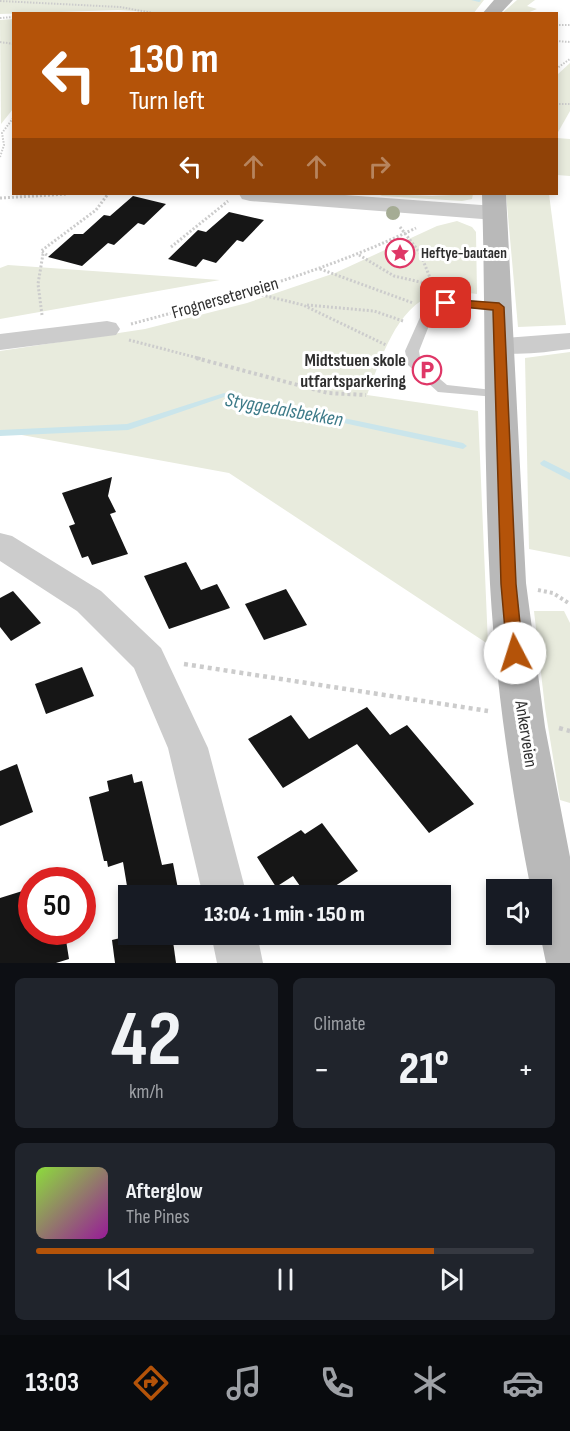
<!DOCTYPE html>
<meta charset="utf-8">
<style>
body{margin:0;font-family:"Sofia Sans Condensed",sans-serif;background:#20242c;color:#f1f3f6;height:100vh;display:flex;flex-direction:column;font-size:22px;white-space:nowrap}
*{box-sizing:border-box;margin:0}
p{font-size:20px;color:#9ea1a6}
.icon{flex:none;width:33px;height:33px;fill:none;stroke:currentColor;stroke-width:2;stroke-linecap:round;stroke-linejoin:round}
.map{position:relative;height:963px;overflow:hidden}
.side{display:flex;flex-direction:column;gap:15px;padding:15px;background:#0d0f14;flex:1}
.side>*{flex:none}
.banner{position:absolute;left:12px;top:12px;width:546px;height:183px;border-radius:0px;box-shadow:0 3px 9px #0003;background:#b45309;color:#fff;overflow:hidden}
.buttons{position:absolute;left:486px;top:879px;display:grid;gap:12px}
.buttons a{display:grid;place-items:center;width:66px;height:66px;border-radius:0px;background:#171b24;box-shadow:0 3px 9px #0003;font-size:30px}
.speed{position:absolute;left:18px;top:867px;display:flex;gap:12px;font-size:30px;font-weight:700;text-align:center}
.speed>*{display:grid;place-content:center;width:78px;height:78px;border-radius:50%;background:#171b24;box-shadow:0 3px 9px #0003;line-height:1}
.speed .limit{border:9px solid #d22;background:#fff;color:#111}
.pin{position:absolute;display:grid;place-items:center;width:51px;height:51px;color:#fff;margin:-26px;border-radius:12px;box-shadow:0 3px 9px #0006}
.me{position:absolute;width:66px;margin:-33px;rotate:355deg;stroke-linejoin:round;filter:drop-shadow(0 0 4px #0008)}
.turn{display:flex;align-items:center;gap:21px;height:126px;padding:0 18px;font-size:27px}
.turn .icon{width:78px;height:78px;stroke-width:2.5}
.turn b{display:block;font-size:42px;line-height:51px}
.lanes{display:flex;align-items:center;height:57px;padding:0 18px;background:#0003;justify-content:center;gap:30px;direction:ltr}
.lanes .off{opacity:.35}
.big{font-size:45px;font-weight:800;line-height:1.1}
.side .card{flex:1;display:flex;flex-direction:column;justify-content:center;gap:9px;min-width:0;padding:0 21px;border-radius:9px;background:#20242c}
.side .dial{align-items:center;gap:0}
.dial b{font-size:78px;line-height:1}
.song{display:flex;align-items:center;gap:18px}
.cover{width:72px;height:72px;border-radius:9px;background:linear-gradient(135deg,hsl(90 70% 55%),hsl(300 70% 35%))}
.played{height:6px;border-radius:3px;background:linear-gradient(90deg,#b45309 80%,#363941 80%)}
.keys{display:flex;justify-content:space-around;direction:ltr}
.heat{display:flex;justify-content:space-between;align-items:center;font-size:33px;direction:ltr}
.side .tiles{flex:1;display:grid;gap:15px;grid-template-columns:1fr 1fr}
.card:last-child{grid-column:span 2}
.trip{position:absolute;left:118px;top:885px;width:333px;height:60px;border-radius:0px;background:#171b24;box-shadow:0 3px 9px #0003;font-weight:800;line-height:60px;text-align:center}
.menu{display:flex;height:96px;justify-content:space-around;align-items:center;background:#090b0e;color:#9ea1a6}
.menu .icon{width:42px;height:42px}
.menu .on{color:#b45309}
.menu b{font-size:27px;color:#f1f3f6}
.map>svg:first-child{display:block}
.green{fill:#e8ebdd}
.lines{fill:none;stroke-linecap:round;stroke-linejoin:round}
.stream{fill:#cae5eb;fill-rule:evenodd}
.building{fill:#161616}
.path-far3{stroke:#ccc;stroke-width:2;stroke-dasharray:1.5 1.5;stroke-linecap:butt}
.path-far2{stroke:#ccc;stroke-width:3;stroke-dasharray:2 2;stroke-linecap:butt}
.path-far1{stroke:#ccc;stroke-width:4;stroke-dasharray:3 3;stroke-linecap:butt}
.path{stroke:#ccc;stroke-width:4.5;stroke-dasharray:4 4;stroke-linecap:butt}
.service{fill:#ccc;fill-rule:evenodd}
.minor{fill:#ccc;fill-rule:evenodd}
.secondary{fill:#b9b9b9;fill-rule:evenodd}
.tree{fill:#a5ac94}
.route{fill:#b45309;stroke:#753606;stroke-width:1.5}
.labels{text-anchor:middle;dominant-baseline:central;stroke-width:6;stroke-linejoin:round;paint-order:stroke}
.far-poi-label{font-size:15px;font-weight:bold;fill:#2f2f2f;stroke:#fff;text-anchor:start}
.street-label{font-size:18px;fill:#2f2f2f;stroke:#fff}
.poi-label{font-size:18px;font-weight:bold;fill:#2f2f2f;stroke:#fff;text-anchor:end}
.water-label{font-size:20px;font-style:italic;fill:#3d7a88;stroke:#fff}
</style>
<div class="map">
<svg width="570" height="963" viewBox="0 0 570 963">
<rect width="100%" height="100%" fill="#fff"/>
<!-- green -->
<g class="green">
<path d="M0 0H484L473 14H180L118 10 0 14Z"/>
<path d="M517 0H535L527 6 537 9 527 13 501 14Z"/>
<path d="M13 19V109L1 124 0 20Z"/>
<path d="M570 63V111L557 134V75Z"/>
<path d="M557 138 570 139V176L557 175Z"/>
<path d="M378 194 432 196 473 194 472 199 462 201 382 196Z"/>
<path d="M506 194H549L566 325 518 327Z"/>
<path d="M457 221 472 227 476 232 477 294C465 293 447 289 435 294 396 307 381 359 367 395L478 411 488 644 229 473 0 431V351L145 329 247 303 335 273 437 226Z"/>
<path d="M8 265 220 280 0 319V268Z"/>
<path d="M570 352V557L529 549 525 358Z"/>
<path d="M534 611H564L570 623V803L560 800 545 708Z"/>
</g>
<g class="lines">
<!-- stream -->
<g class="stream">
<path d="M471 0H480L481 1 479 2Z"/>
<path d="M224 393 463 443 467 446 463 449 224 397 128 430 0 436V430L127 424Z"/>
<path d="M544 460 570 473V480L541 465 540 463Z"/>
</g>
</g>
<!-- building -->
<g class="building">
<path d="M133 196 166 204 144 225 138 223 114 245 108 243 82 266 48 257 74 234H83L104 215 110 216Z"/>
<path d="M229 212 264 220 243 242 237 240 216 263 203 259 196 267 168 259 198 230 206 232Z"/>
<path d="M112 477 108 496 116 512 110 514 128 554 92 565 88 556 82 558 69 526 75 524 62 493Z"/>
<path d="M186 562 201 590 217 584 230 608 169 629 144 576Z"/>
<path d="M286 589 307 625 264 640 245 604Z"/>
<path d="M13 591 41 623 11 641 0 627V598Z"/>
<path d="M82 667 94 696 46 714 35 684Z"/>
<path d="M367 707 390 735 407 725 474 804 429 833 357 744 283 788 248 739 291 715 309 739Z"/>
<path d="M17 764 33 812 0 826V771Z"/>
<path d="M132 774 134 783 142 781 162 865 173 863 179 894 129 896V898L123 862 108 867 107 861H104L89 797 109 791 107 781Z"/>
<path d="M322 823 358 871 320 896H307L293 876 276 887 257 857 301 830 305 834Z"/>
<path d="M32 888V932L65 934 69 959 56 963H0V898Z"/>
<path d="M137 934H172L176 963H115L112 940Z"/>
</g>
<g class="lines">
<!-- path-far3 -->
<g class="path-far3">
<path d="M0 1 120 7 153 13"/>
<path d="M152 13 181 14"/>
<path d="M89 14 145 13"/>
<path d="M0 18 14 17"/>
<path d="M556 25H570"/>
<path d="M556 41 570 42"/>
<path d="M0 42 14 44"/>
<path d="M556 69 570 59"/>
<path d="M556 104H570"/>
<path d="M0 157 4 145 2 133 14 117"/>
</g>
<!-- path-far2 -->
<g class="path-far2">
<path d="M0 198 68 194"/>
<path d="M400 227 420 253 435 290"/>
<path d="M171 247 228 201"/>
<path d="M47 255 41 251 96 210 108 194"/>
<path d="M359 255 394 276 429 284"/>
<path d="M320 269 413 303"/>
<path d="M250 292 303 305 386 345"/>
<path d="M307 305 374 311 403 321"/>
<path d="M42 315 38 284 43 254"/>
<path d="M131 324C231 297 322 273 416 228"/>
<path d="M129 340 202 359"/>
</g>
<!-- path-far1 -->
<g class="path-far1">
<path d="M196 358 328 393 366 395"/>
<path d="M538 590 553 593 570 604"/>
</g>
<!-- path -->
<g class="path">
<path d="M184 664 488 711"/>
<path d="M559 728 570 731"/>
</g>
<!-- service -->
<path class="service" d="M456 299 499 303 505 307 499 311 456 307 442 309 432 318 419 351 421 363 447 385 502 391 509 395 507 398 438 392 408 365 405 351 422 313 434 303Z"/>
<!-- minor -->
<g class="minor">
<path d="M239 194H331L495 206 503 208 507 213 503 218 495 220 250 201 242 199Z"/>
<path d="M107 321 116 323 120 329 116 335 0 350V334Z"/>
<path d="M570 333V349C544 352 517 357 490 351L486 345 490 339Z"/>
<path d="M0 533 12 536 101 591 161 648 208 748 247 896H203L168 748 134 668 77 611 0 561Z"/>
<path d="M211 934H257L263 963H217Z"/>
</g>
<!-- secondary -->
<g class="secondary">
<path d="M494 0H513L500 14H482Z"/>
<path d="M482 194H506L526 583 545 727 570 857V963H546L540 934 542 890H531C511 789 496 687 490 584 483 454 486 324 482 194Z"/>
</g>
</g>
<!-- trees -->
<circle class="tree" cx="393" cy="213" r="7"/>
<!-- route -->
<path class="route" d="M446 299 499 303 504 307 516 584 523 653 515 660 507 653 501 584 493 310 442 305V300Z"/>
<!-- icons -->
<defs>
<g id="sight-ring" transform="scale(1.5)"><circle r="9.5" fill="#fff" stroke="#df3767" stroke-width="1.5"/><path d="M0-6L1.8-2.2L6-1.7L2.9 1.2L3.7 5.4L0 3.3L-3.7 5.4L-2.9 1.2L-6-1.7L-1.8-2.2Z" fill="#df3767"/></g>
<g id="parking-ring" transform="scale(1.5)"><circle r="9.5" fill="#fff" stroke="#df3767" stroke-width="1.5"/><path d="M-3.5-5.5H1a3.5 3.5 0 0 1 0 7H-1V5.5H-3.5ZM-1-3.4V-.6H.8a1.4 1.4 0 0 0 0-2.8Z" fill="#df3767"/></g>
</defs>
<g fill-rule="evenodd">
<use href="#sight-ring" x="400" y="253"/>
<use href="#parking-ring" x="427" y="370"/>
</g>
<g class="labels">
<!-- far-poi labels -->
<g class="far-poi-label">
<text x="421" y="253">Heftye-bautaen</text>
</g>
<!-- street labels -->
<g class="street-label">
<text transform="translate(225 298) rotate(-16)">Frognerseterveien</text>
<text transform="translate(526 734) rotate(81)">Ankerveien</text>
</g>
<!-- poi labels -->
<g class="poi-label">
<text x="406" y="360">Midtstuen skole<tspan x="406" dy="21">utfartsparkering</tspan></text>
</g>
<!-- water labels -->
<g class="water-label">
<text transform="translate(284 410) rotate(10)">Styggedalsbekken</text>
</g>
</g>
</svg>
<div class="buttons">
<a><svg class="icon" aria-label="sound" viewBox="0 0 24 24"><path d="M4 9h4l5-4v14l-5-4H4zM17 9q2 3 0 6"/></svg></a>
</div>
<div class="speed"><div class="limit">50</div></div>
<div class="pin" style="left:446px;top:303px;background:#d93025"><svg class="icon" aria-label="arrive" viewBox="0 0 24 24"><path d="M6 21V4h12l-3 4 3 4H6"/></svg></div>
<svg class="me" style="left:515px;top:653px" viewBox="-20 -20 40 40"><circle r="19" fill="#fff"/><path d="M0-13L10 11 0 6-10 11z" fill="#b45309"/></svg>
<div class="trip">13:04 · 1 min · 150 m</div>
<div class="banner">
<div class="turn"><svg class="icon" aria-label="left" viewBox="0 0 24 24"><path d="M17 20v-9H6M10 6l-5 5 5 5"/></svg><div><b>130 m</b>Turn left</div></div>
<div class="lanes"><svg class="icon" aria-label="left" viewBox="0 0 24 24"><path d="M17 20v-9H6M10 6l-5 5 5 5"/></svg><svg class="icon off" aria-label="ahead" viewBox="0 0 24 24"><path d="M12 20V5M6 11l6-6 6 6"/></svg><svg class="icon off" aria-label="ahead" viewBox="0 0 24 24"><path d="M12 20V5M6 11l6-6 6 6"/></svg><svg class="icon off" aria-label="right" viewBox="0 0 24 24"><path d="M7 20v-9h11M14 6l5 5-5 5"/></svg></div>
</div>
</div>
<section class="side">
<div class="tiles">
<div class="card dial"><b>42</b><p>km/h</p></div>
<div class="card"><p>Climate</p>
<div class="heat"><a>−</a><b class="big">21°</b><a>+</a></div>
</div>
<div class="card">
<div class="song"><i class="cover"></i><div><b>Afterglow</b><p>The Pines</p></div></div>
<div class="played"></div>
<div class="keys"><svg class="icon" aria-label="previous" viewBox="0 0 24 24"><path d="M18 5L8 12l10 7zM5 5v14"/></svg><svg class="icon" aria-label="pause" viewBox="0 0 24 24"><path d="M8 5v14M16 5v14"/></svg><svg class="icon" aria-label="next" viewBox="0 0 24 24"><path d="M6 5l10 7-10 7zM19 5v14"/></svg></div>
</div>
</div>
</section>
<nav class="menu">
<b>13:03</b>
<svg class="icon on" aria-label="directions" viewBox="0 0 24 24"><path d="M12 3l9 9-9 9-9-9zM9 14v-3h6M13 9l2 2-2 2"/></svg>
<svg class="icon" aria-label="music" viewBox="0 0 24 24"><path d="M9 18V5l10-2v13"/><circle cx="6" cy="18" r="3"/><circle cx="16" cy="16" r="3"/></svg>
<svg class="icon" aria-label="phone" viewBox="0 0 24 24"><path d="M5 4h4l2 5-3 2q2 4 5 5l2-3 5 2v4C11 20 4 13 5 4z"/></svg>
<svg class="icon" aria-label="climate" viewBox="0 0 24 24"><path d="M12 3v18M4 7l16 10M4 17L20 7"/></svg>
<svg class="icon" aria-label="car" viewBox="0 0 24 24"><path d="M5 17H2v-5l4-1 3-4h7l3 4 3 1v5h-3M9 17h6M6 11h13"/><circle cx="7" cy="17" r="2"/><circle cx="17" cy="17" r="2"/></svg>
</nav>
